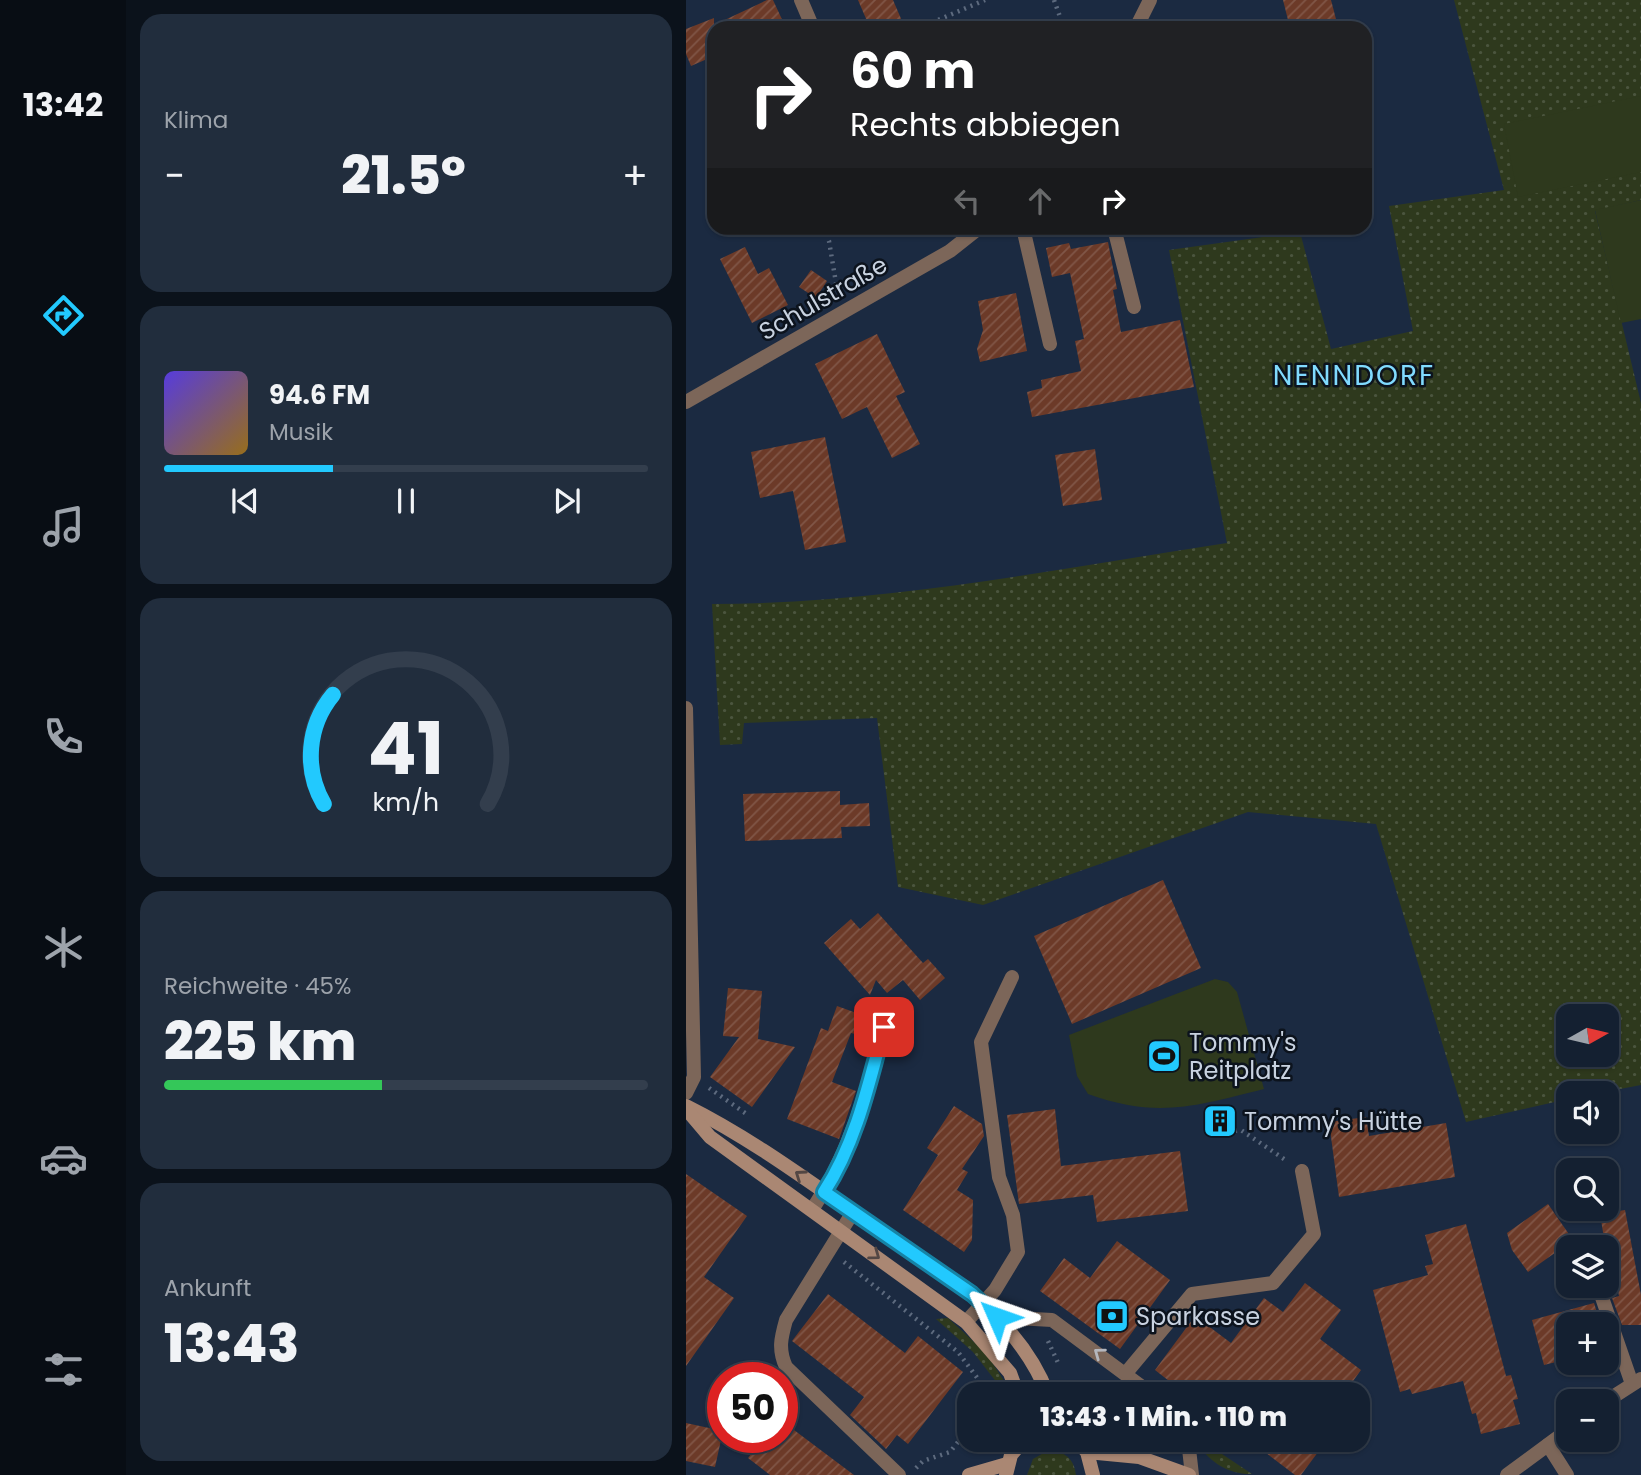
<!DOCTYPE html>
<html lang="de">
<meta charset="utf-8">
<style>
body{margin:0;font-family:Poppins,sans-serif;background:#212d3d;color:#f1f3f6;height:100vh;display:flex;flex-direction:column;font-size:26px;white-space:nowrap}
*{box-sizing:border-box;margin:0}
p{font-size:23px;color:#9da3ab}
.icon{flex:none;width:38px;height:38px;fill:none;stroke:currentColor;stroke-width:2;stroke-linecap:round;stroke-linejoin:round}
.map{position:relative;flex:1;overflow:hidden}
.details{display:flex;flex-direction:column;gap:14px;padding:14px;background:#0b121b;width:560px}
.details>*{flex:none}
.banner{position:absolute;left:21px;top:21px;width:665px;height:214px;border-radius:21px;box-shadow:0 2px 5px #0004,0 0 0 2px #333e4d;background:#202124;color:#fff;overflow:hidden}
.needle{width:46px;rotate:82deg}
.fabs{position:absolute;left:870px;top:1004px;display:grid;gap:14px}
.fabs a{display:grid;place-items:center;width:63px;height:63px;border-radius:14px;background:#142031;box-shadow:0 2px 5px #0004,0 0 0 2px #333e4d;font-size:35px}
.speed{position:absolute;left:21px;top:1362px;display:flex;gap:14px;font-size:35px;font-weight:700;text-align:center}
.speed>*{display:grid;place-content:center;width:91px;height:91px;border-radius:50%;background:#142031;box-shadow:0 2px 5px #0004,0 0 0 2px #333e4d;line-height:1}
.speed .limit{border:10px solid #d22;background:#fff;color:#111}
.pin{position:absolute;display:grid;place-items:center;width:60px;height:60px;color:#fff;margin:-30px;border-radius:14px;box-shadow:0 4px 10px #0006}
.me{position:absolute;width:77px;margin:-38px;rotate:313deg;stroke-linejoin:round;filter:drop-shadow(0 0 5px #0008)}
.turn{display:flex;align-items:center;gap:24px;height:147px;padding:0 28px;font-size:32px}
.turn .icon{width:91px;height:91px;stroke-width:2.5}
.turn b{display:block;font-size:49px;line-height:60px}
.lanes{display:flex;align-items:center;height:66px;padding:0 28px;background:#0003;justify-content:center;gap:35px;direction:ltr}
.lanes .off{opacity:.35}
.big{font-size:52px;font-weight:800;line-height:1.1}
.details .tile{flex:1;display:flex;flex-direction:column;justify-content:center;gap:10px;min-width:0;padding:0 24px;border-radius:21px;background:#212d3d}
.details .dial{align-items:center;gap:0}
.dial svg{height:182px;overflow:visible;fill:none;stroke:#333e4d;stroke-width:7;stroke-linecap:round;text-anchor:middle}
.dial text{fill:#f1f3f6;stroke:none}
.song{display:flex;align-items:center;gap:21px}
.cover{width:84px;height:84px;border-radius:10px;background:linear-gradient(135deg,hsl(250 70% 55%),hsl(40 70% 35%))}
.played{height:7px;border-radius:4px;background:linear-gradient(90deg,#22c9fe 35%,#333e4d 35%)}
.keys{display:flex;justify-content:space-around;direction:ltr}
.heat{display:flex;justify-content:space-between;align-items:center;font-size:38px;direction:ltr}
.charge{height:10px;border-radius:5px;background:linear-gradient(90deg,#34c759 45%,#333e4d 0)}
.trip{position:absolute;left:271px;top:1382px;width:413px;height:70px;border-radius:21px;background:#142031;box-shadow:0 2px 5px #0004,0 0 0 2px #333e4d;font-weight:800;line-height:70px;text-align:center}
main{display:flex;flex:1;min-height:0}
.menu{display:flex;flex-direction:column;width:126px;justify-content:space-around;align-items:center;background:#080d14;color:#9da3ab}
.menu .icon{width:49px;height:49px}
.menu .current{color:#22c9fe}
.menu b{font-size:32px;color:#f1f3f6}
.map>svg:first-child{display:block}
.grass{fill:url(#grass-dots);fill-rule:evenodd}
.park{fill:#2e391d}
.building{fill:url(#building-hatch)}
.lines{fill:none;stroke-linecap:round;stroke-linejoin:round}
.path{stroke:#5d6a7e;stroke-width:4.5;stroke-dasharray:2 5;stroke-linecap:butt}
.lane{stroke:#7c6659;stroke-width:14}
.street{stroke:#7c6659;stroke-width:14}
.secondary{stroke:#aa8773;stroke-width:14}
.oneway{stroke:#534744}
.oneway2{stroke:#b5b7be}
.route-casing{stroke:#1683a5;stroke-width:18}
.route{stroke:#22c9fe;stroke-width:12}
.labels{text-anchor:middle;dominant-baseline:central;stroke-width:5;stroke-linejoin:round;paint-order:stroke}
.street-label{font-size:24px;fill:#c8d2e0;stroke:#0c131d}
.poi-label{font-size:24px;fill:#c8d2e0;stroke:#0c131d;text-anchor:start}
.quarter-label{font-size:28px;letter-spacing:2px;fill:#80dafe;stroke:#0c131d}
</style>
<main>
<nav class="menu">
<b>13:42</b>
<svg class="icon current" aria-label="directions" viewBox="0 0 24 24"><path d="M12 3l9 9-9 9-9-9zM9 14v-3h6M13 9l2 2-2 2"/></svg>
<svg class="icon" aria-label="music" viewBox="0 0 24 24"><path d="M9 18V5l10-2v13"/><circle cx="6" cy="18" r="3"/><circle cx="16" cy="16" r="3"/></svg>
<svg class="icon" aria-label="phone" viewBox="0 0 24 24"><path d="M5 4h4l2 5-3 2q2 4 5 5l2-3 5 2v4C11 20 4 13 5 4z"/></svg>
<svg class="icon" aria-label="climate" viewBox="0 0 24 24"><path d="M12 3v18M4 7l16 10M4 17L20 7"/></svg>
<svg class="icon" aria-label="car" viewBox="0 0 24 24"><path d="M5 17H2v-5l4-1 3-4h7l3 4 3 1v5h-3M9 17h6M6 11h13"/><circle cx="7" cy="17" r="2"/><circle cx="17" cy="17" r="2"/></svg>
<svg class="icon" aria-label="filters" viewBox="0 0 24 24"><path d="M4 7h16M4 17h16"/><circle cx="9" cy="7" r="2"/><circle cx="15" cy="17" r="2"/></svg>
</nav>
<section class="details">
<div class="tile"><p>Klima</p>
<div class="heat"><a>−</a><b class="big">21.5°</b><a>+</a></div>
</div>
<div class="tile">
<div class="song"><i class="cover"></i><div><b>94.6 FM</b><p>Musik</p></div></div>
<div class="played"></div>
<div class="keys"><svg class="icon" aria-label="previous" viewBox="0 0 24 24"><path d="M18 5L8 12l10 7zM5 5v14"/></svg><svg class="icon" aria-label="pause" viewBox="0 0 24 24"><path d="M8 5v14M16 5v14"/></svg><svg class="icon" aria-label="next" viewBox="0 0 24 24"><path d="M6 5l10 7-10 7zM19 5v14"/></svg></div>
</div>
<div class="tile dial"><svg viewBox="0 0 100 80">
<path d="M14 69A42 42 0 1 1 86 69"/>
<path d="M14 69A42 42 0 0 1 18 21" stroke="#22c9fe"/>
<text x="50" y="56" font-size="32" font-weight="700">41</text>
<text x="50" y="72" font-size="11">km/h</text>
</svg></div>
<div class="tile"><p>Reichweite · 45%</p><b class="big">225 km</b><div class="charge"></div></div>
<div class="tile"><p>Ankunft</p><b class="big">13:43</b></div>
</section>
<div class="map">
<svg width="955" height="1475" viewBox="0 0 955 1475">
<defs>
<pattern id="grass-dots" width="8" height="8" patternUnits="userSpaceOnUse" patternTransform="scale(1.75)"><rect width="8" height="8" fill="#2e391d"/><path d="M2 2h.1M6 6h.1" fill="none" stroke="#4b553e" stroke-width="1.8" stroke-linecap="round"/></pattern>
<pattern id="building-hatch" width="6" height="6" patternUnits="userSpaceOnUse" patternTransform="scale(1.75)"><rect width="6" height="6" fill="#6c3a28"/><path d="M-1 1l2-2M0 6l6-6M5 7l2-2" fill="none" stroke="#805647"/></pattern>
</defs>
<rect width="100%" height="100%" fill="#1b2a41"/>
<!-- grass -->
<g class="grass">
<path d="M768 0H955V200L909 211 955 403V1085L908 1094H882V1099L780 1122 690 824 562 812 297 905 212 887 191 718 58 723 56 744 34 745 26 604C199 604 370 569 541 543L483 250 614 232 645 349 727 331 703 206 818 190ZM882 1017H920V1055H882Z"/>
<path d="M262 1318 300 1353 320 1384 315 1388 287 1352 250 1319Z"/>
<path d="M514 1446H524L566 1474C545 1475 524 1463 514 1446Z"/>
<path d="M361 1451C378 1450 388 1458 390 1475H341L347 1459Z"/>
</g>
<!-- park -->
<g class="park">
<path d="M955 96V172L832 197 818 124Z"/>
<path d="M955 200V319L935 323 909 210Z"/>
<path d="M529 979 542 982 551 992 578 1089C509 1106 472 1119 402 1094L391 1076 383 1035Z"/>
</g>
<!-- building -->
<g class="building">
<path d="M81 0H87L100 28H28V56L5 66 0 54V29L28 18V25Z"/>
<path d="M172 0H207L219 28H184Z"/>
<path d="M597 0H645L651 23 630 28H604Z"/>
<path d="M422 242 431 289 427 290 435 332 494 320 508 387 346 417 341 392 356 388 355 380 395 371 389 341 398 339 384 273 366 277 360 248 383 243 385 249Z"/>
<path d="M59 247 72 274 83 268 102 305 66 323 34 259Z"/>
<path d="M125 270 141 281 130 298 113 287Z"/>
<path d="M330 293 341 351 294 362 291 349 297 330 292 301Z"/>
<path d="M191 334 219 392 210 396 234 444 206 458 181 407 156 419 129 364Z"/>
<path d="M139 437 160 542 119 550 107 491 74 498 65 452Z"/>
<path d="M409 449 416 500 377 506 369 455Z"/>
<path d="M154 791V805L183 803 184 826 155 827 156 838 59 841 57 794Z"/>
<path d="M477 880 515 968 386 1024 348 936Z"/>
<path d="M192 913 237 963 242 959 259 978 234 1000 217 980 201 993 190 980 184 995 138 943 165 919 174 929Z"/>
<path d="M42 988 76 991 72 1039 109 1047 66 1107 24 1077 53 1037 37 1036Z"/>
<path d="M151 1006 176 1015 169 1034 165 1033 146 1082 170 1091 153 1139 101 1119 135 1028 142 1031Z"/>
<path d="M268 1106 296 1124 298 1136 276 1169 282 1172 271 1190 287 1200 286 1240 278 1252 217 1210 252 1155 241 1148Z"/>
<path d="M369 1109 375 1166 494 1151 502 1211 411 1222 407 1195 333 1204 321 1115Z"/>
<path d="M680 1117 683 1136 760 1123 769 1177 653 1197 643 1122Z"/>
<path d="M0 1174 61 1216 18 1277 48 1298 0 1366Z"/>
<path d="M862 1204 887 1240 842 1272 826 1250 821 1233Z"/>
<path d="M939 1210 955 1295V1325H936L926 1298 933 1296 925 1255 921 1256 914 1214Z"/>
<path d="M780 1224 820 1376 825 1375 832 1399 827 1400 834 1424 795 1434 790 1413 786 1414 777 1381 726 1394 724 1389 714 1392 687 1290 742 1275 739 1266 747 1264 739 1235Z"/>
<path d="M431 1241 484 1280 434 1349 354 1291 378 1258 404 1278Z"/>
<path d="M619 1283 655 1310 634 1339 675 1370 657 1395H501L469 1370 509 1316 545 1343 578 1298 597 1312Z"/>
<path d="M142 1294 219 1353 232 1336 277 1372 222 1444 211 1435 200 1449 197 1446 164 1415 178 1397 106 1341Z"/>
<path d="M908 1303 915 1325H882V1359L858 1365 846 1320Z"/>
<path d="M96 1421 168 1475H84L62 1458 78 1437H96Z"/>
<path d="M0 1423 37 1431 29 1467 0 1461Z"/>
<path d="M563 1440H641L615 1475H609Z"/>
</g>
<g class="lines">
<!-- path -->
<g class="path">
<path d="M368 0 378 28"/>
<path d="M233 28 299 0"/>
<path d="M137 228 143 241 152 295"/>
<path d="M23 1088 62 1115"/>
<path d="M523 1123 520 1119 542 1112 548 1131 555 1130 601 1161"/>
<path d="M158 1262 272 1352 304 1395"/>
<path d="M362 1341 373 1365"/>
<path d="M230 1468 237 1461 264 1452 284 1427"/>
</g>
<!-- lane -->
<g class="lane">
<path d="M337 228 364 344"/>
<path d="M428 228 448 307"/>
<path d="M126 1210C164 1153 180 1092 198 1027"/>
<path d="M167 1212 100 1320C95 1338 92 1349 100 1367L213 1475"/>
<path d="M912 1286 946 1384"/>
<path d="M311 1317 366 1320 467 1395"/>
<path d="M280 1322 309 1290 332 1252 327 1215 313 1177 295 1042 326 977"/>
<path d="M440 1373 506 1294 587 1283 628 1234 616 1171"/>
<path d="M502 1440 506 1475"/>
<path d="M862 1445 881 1475"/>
</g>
<!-- street -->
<g class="street">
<path d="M115 0 127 28"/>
<path d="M450 28 464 0"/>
<path d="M0 402 264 251 293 228"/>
<path d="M0 708 8 1077 0 1093"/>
<path d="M919 1402 955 1379"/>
<path d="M821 1475 882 1430"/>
</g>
<!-- secondary -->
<g class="secondary">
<path d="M0 1106C60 1136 111 1173 167 1212 239 1263 329 1307 362 1395"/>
<path d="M1 1110 24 1137 280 1322 324 1373 332 1395"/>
<path d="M390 1440 401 1452 407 1475"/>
<path d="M401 1452 453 1457 503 1475"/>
<path d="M283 1475 321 1464"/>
<path d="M320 1475 325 1455 338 1440"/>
</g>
</g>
<!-- one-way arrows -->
<defs><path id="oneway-chevron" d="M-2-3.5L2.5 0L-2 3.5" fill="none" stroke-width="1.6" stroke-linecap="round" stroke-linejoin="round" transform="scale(1.75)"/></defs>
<g class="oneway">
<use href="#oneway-chevron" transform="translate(114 1175) rotate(-145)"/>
<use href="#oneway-chevron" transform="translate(189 1255) rotate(36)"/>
</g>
<use class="oneway2" href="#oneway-chevron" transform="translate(413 1353) rotate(-144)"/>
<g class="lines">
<!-- route casing -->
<g class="route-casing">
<path id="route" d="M198 1027C183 1083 170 1143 138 1192L286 1294 311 1317"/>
</g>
<!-- route -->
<use href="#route" class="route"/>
</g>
<!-- icons -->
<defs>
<g id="stadium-square" transform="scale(1.75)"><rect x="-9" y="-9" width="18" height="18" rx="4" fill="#22c9fe" stroke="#0c131d"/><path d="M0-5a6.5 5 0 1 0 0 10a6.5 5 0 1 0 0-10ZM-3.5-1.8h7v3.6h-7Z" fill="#111"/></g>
<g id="building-square" transform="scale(1.75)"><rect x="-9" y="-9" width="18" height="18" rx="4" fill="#22c9fe" stroke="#0c131d"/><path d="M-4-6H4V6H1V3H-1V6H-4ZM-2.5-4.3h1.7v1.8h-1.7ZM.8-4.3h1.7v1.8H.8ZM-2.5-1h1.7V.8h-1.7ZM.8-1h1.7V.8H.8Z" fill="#111"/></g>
<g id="bank-square" transform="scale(1.75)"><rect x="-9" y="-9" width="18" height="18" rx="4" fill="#22c9fe" stroke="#0c131d"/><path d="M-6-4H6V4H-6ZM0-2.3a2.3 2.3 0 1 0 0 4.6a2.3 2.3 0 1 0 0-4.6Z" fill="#111"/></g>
</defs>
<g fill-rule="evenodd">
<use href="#stadium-square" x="478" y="1056"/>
<use href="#building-square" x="534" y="1121"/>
<use href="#bank-square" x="426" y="1316"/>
</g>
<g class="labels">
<!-- street labels -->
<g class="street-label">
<text transform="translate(137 298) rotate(-30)">Schulstraße</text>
</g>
<!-- poi labels -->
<g class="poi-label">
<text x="503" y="1042">Tommy's<tspan x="503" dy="28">Reitplatz</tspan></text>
<text x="558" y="1121">Tommy's Hütte</text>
<text x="450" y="1316">Sparkasse</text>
</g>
<!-- quarter labels -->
<g class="quarter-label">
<text x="668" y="375">NENNDORF</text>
</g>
</g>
</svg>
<div class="fabs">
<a><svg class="needle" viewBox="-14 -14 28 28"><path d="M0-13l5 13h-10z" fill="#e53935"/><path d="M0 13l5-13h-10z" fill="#9da3ab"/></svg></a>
<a><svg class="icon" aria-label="sound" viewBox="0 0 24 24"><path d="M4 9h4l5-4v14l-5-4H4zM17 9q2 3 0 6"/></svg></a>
<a><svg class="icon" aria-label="search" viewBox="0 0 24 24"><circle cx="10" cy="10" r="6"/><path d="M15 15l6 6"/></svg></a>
<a><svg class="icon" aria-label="layers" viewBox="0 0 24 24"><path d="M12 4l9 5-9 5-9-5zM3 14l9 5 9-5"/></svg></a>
<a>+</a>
<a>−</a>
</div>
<div class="speed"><div class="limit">50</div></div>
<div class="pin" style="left:198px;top:1027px;background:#d93025"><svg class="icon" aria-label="arrive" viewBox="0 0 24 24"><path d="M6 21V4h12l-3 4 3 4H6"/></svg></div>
<svg class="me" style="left:311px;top:1317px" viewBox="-20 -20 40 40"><path d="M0-17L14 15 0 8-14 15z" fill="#22c9fe" stroke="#fff" stroke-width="4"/></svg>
<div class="trip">13:43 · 1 Min. · 110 m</div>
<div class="banner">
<div class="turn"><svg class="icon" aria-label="right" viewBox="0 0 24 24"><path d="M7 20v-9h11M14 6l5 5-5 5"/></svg><div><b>60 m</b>Rechts abbiegen</div></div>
<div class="lanes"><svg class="icon off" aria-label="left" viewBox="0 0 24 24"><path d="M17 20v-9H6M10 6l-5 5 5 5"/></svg><svg class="icon off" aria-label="ahead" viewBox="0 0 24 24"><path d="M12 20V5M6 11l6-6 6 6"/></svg><svg class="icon" aria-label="right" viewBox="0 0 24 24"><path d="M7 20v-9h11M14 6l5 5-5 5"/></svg></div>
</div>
</div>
</main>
